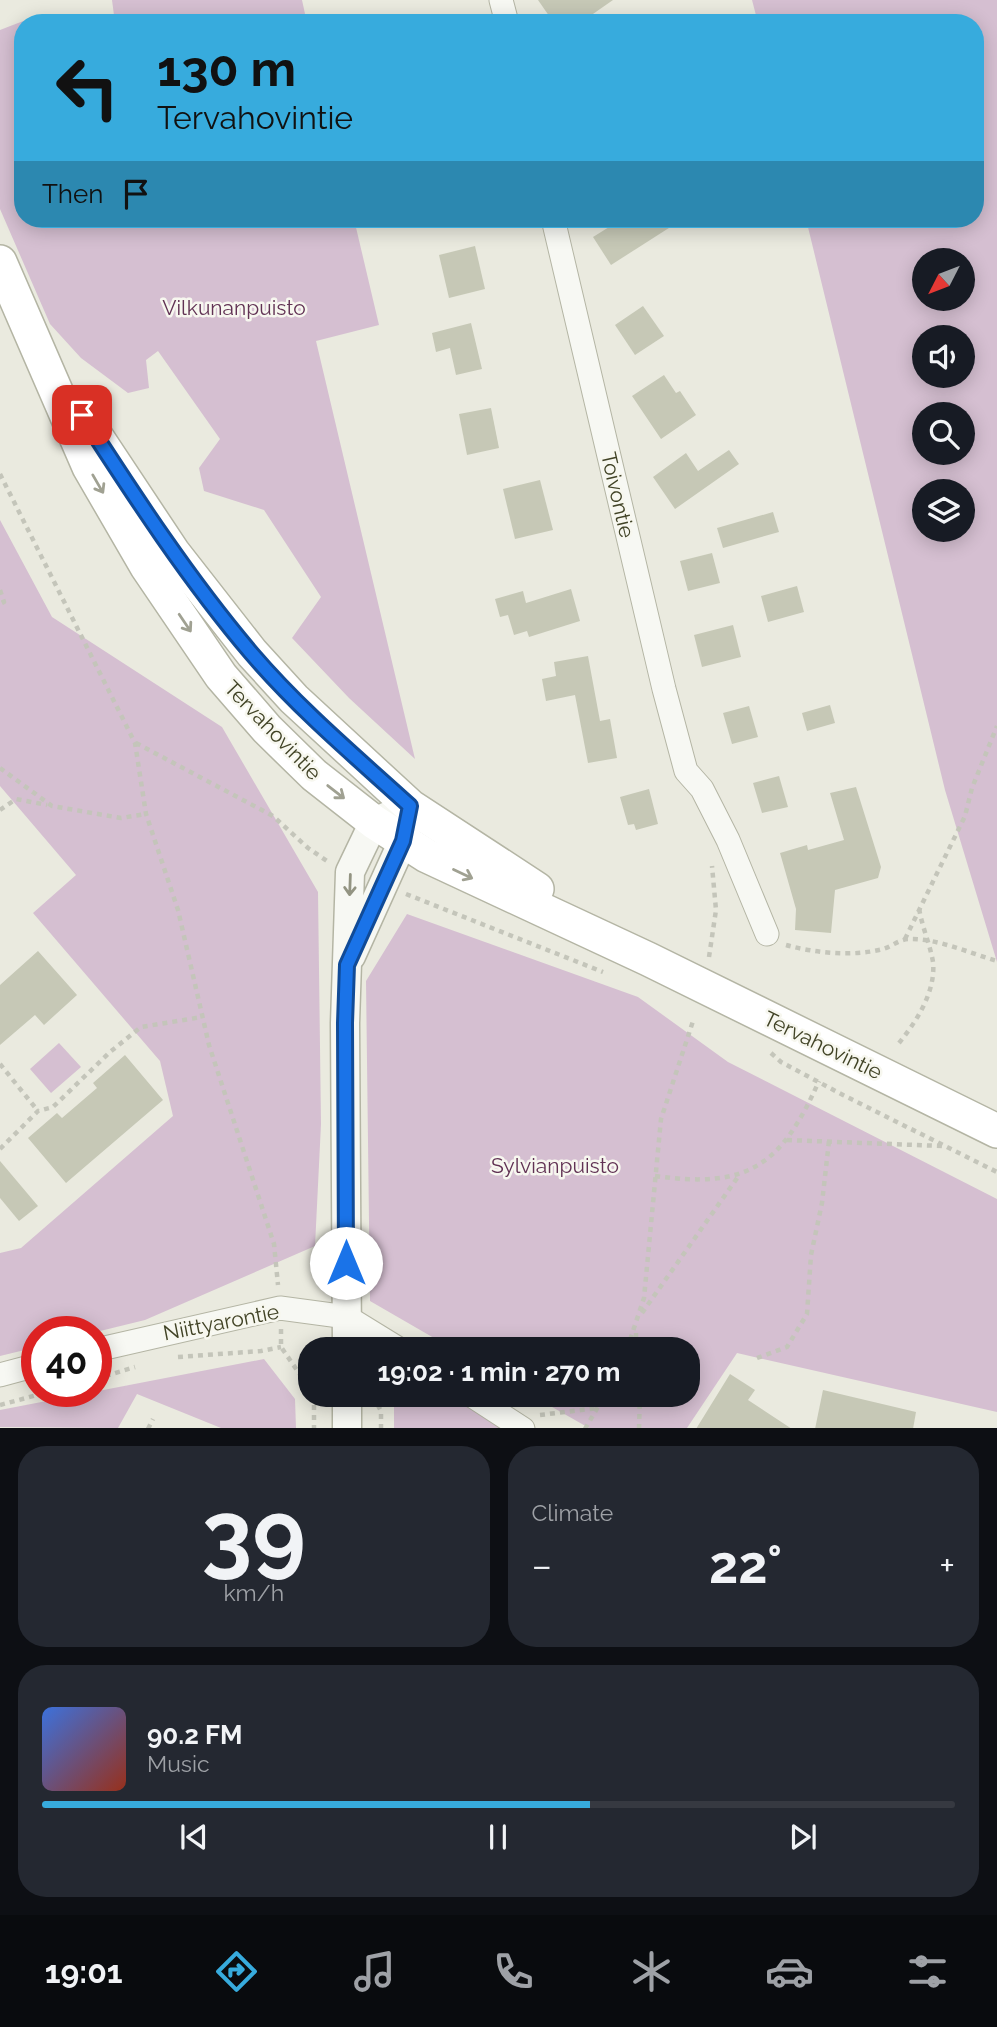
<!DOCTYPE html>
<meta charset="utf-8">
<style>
body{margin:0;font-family:Raleway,sans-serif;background:#242831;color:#f1f3f6;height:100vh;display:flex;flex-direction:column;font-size:26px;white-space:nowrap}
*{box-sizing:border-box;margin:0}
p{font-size:23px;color:#9ea1a6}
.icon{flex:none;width:38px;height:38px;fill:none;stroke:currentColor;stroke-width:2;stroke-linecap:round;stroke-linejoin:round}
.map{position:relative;height:1428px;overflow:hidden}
.sheet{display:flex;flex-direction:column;gap:18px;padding:18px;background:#0d0f14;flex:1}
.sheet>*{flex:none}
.guide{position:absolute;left:14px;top:14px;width:970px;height:214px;border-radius:28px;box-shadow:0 4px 18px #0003;background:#37abdd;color:#111;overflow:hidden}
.needle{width:46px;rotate:228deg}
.controls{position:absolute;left:912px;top:248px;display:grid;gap:14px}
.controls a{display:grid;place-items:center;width:63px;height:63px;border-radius:50%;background:#171b24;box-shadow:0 4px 18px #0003;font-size:35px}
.speed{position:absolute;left:21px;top:1316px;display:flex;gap:14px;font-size:35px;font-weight:700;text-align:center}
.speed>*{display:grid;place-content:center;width:91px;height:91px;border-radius:50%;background:#171b24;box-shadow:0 4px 18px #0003;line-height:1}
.speed .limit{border:10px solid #d22;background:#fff;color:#111}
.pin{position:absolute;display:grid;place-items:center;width:60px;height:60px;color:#fff;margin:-30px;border-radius:14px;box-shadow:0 4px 10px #0006}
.me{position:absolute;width:77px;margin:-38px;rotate:0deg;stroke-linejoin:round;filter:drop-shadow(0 0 5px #0008)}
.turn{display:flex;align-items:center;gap:24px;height:147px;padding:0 28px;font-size:32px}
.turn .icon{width:91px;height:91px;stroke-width:2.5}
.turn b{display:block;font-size:49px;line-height:60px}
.then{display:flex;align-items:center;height:66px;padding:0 28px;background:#0003;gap:14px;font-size:26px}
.big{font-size:52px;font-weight:700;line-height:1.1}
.sheet .tile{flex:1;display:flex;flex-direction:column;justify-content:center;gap:10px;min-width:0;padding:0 24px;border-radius:28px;background:#242831}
.sheet .dial{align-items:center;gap:0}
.dial b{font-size:91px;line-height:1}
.song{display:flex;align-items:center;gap:21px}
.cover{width:84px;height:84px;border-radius:10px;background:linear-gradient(135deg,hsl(220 70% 55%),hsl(10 70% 35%))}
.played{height:7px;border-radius:4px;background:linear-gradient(90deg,#37abdd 60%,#363941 60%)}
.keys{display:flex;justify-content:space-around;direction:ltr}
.heat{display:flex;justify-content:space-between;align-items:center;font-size:38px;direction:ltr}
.sheet .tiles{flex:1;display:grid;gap:18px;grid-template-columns:1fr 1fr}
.tile:last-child{grid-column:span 2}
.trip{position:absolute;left:298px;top:1337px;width:402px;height:70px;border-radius:28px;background:#171b24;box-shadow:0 4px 18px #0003;font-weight:700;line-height:70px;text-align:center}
.tab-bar{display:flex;height:112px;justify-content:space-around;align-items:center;background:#090b0e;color:#9ea1a6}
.tab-bar .icon{width:49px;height:49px}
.tab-bar .active{color:#37abdd}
.tab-bar b{font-size:32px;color:#f1f3f6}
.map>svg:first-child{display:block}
.green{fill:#d5bfd1;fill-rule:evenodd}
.building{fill:#c6c8b6}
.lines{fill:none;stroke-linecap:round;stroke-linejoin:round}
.minor-casing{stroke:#b4b5a4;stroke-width:25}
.tertiary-casing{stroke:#b4b5a4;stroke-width:31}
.secondary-casing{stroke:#b4b5a4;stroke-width:36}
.path{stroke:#c4c5ba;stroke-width:4.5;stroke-dasharray:5 5;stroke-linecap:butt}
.minor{stroke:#f7f8f3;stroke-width:23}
.tertiary{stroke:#f7f8f3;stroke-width:28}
.secondary{stroke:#fff;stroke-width:33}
.oneway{stroke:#a0a192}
.oneway2{stroke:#939482}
.route-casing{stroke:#114b97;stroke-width:18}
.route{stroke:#1a73e8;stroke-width:12}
.labels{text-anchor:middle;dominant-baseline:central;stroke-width:5;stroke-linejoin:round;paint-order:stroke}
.park-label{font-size:21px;fill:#613254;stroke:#f7f7ef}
.street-label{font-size:21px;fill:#414326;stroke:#f7f7ef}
</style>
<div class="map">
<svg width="997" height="1429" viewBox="0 0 997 1429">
<rect width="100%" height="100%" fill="#eaeadf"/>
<!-- green -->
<g class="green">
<path d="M112 0H302L307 23H115Z"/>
<path d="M752 0H997V962L945 790 806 219H975V23H758ZM924 261H962V299H924ZM924 338H962V376H924ZM924 415H962V453H924ZM924 492H962V530H924Z"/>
<path d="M31 18 60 23H23V219H354L379 325 316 341 415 759 349 698 292 638 321 597 264 510 204 491 199 468 220 439 158 351 146 360 149 388 128 393 81 358 50 324 0 209V30Z"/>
<path d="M0 520 52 617 222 727 318 892 321 1124 315 1246 145 1320 96 1332H37V1347L0 1356V1253L21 1248 173 1116 160 1061 33 913 76 875 0 786Z"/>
<path d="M407 914 638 997 728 1062 997 1199V1412L737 1353 687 1428H589L531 1395H688V1349H453L370 1301 366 981Z"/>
<path d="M59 1043 81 1067 51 1093 30 1069Z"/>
<path d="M264 1359 295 1399 296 1428H221L137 1394 118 1428 0 1427V1410Z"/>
<path d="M447 1395 504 1428H394V1396Z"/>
</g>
<!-- building -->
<g class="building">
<path d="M538 0H613L580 23H554Z"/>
<path d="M622 219H683L611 265 593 237Z"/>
<path d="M475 246 485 289 449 298 439 255Z"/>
<path d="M643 306 664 336 635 355 615 325Z"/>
<path d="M471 323 482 369 456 375 450 348 436 352 432 333Z"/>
<path d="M664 375 676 393 680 391 696 415 661 439 632 396Z"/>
<path d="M491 408 499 448 467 455 459 414Z"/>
<path d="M729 450 739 464 675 509 653 477 686 453 698 471Z"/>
<path d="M540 480 553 530 515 539 503 489Z"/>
<path d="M773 512 779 532 723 548 717 528Z"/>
<path d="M712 553 720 583 688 591 680 561Z"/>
<path d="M797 586 804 612 768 622 761 596Z"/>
<path d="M571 589 580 621 529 637 527 631 514 635 508 615 500 617 495 599 523 591 526 603Z"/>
<path d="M733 625 741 657 702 667 694 635Z"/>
<path d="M588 656 600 721 610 719 617 758 588 763 575 695 546 701 542 679 556 676 554 662Z"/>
<path d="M830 705 835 723 807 731 802 713Z"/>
<path d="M749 706 758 737 732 744 723 713Z"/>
<path d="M779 776 788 807 762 813 753 783Z"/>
<path d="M856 787 881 867 878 878 835 890 831 933 795 930 796 909 780 853 807 845 808 850 844 840 830 793Z"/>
<path d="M649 789 658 824 636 830 634 824 628 825 620 797Z"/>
<path d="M38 951 77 995 44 1025 35 1015 0 1045V985Z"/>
<path d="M125 1055 163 1100 66 1183 28 1138 57 1113 62 1118 97 1088 93 1083Z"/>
<path d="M0 1161 38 1206 19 1221 0 1198Z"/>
<path d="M730 1374 755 1390 748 1400 792 1429H696Z"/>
<path d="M823 1390 916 1412 913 1429H815Z"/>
</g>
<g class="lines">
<!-- minor casing -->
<g class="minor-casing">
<g id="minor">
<path d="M501 0 507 23"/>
<path d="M553 219 664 689 686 771 702 789 728 840 767 934"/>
<path d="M96 1350 280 1308 347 1317 399 1349"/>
<path d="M0 1375 37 1365"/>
<path d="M471 1395 523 1429"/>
</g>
</g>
<!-- tertiary casing -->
<g class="tertiary-casing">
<g id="tertiary">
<path d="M351 956 403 841 408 819"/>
<path d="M347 1349 345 1023 350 872 374 822 410 806"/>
<path d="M347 1395V1429"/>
</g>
</g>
<!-- secondary casing -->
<g class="secondary-casing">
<g id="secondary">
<path d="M0 262 89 467 147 567 221 676 267 729 314 775 374 822 427 856 648 959 997 1131"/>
<path d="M88 424 173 552 252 653 294 699 410 806 537 889"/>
</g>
</g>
<!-- path -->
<g class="path">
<path d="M0 474 135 743 146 814 178 910 209 1045 274 1244 278 1285"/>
<path d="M0 590 4 602 0 604"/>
<path d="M136 743 273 816 308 848 327 861"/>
<path d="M0 768 52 806 121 818 146 814"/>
<path d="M0 810 16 799 47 805"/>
<path d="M406 894 603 972"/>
<path d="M905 939 965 816 972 788 997 726"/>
<path d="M786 945C815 953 853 957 883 949 891 947 898 940 908 939 937 938 969 953 997 961"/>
<path d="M709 957 716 910 712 866"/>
<path d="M899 1043C916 1022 936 992 933 962 930 944 922 927 919 908"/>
<path d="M771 1053 781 1062 843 1095 997 1172"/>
<path d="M0 1064 38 1111"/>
<path d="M787 1140 942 1146"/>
<path d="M0 1149 38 1111 53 1107 110 1052 141 1027 202 1017"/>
<path d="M655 1176C748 1189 781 1166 819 1081"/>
<path d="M642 1313 740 1174"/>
<path d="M281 1329V1347L310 1389"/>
<path d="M636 1333V1349"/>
<path d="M627 1349 644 1298 661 1119 693 1021"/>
<path d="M178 1357 261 1351 281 1347"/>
<path d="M757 1358 787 1347 807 1314 811 1255 822 1203 829 1141"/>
<path d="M96 1379 135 1367"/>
<path d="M314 1395V1429"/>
<path d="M373 1396 381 1411V1429"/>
<path d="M0 1405 52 1391"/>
<path d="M540 1415 598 1408"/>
<path d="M148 1429 153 1419"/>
<path d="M585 1429 605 1395"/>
<path d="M639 1429 640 1395"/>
</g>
<!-- minor -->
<use href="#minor" class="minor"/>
<!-- tertiary -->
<use href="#tertiary" class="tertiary"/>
<!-- secondary -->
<use href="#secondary" class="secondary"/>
</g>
<!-- one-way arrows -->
<defs><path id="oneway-shaft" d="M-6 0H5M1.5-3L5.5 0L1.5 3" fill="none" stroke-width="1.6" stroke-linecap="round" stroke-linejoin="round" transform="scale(1.75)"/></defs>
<g class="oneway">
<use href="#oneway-shaft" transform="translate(98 484) rotate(60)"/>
<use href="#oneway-shaft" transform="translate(185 623) rotate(56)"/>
<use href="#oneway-shaft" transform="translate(336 792) rotate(38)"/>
<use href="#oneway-shaft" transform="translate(463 874) rotate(25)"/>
</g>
<use class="oneway2" href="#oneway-shaft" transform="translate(350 885) rotate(92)"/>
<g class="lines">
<!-- route casing -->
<g class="route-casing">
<path id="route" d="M82 415C135 497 189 580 252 654 300 710 356 757 410 806L403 841 347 965 345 1023 346 1263"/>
</g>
<!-- route -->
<use href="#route" class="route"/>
</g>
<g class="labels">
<!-- park labels -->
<g class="park-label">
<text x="234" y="307">Vilkunanpuisto</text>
<text x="555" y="1165">Sylvianpuisto</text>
</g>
<!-- street labels -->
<g class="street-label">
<text transform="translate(618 495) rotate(77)">Toivontie</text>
<text transform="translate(273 730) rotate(46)">Tervahovintie</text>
<text transform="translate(823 1045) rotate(26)">Tervahovintie</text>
<text transform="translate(221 1322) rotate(-11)">Niittyarontie</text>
</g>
</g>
</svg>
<div class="controls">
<a><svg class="needle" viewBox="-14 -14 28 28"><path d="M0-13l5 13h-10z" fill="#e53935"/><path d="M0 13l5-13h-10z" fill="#9ea1a6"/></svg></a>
<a><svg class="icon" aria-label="sound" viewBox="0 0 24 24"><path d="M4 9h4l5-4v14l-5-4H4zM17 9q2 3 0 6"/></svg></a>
<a><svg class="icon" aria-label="search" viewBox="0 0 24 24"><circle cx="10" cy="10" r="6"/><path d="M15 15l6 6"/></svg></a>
<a><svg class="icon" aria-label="layers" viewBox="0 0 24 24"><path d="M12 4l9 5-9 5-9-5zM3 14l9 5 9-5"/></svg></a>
</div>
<div class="speed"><div class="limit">40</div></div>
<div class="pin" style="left:82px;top:415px;background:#d93025"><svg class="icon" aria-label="arrive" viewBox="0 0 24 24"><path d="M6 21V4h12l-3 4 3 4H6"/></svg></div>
<svg class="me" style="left:346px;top:1263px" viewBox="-20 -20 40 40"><circle r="19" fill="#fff"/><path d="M0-13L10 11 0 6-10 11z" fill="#1a73e8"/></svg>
<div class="trip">19:02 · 1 min · 270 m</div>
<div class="guide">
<div class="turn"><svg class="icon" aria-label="left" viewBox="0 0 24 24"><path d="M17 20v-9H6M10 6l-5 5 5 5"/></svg><div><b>130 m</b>Tervahovintie</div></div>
<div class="then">Then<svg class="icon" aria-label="arrive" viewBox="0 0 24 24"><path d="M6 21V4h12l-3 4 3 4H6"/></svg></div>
</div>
</div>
<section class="sheet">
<div class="tiles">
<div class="tile dial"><b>39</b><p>km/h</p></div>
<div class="tile"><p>Climate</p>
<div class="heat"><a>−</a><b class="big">22°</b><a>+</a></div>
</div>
<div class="tile">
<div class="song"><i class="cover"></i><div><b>90.2 FM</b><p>Music</p></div></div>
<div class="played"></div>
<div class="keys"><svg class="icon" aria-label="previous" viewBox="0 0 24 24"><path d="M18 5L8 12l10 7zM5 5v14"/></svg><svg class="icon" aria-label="pause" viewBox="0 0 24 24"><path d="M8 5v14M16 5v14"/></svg><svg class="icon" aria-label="next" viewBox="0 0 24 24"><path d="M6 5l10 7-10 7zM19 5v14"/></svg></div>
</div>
</div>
</section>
<nav class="tab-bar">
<b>19:01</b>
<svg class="icon active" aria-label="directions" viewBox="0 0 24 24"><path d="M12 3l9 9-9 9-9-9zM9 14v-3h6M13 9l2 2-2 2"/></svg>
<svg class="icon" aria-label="music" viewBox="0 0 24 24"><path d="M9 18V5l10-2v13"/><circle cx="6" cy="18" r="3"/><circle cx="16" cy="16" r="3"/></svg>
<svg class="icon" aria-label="phone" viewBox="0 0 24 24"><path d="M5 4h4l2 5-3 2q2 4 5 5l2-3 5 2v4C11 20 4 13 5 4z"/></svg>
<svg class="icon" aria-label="climate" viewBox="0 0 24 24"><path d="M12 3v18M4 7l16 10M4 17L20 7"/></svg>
<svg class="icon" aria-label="car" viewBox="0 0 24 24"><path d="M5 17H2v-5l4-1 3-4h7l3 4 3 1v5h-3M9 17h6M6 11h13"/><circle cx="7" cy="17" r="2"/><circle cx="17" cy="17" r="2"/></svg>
<svg class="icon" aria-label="filters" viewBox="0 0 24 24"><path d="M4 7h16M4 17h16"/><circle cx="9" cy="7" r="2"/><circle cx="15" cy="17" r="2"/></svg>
</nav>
